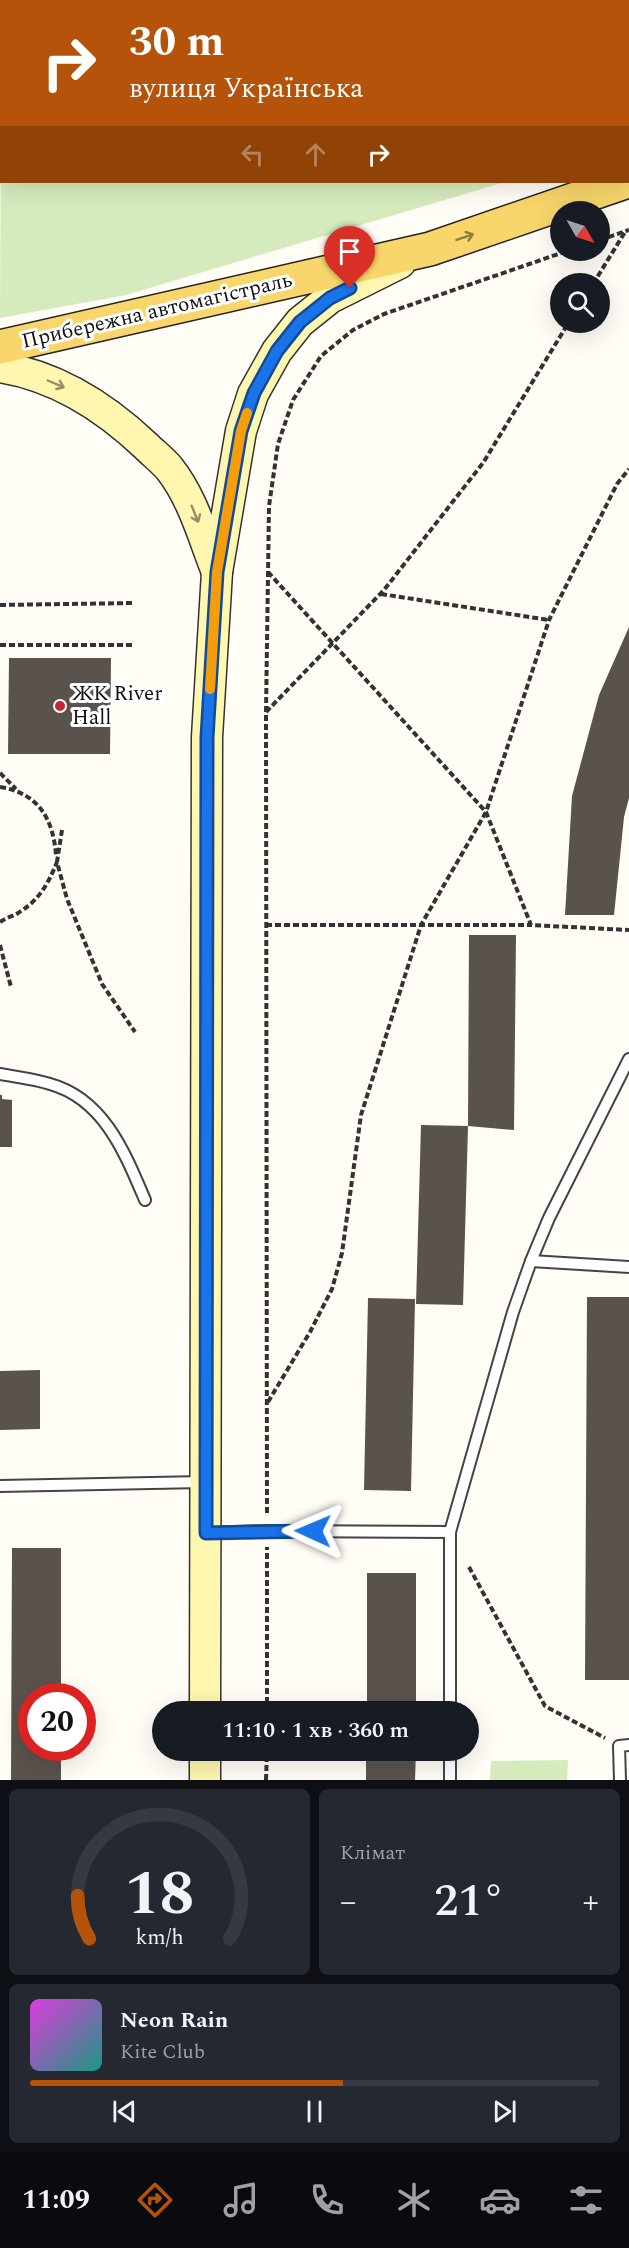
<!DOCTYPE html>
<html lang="uk">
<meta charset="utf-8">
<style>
body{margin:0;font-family:Spectral,serif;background:#242831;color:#f1f3f6;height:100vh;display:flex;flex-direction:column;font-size:22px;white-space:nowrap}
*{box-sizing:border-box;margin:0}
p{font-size:20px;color:#9ea1a6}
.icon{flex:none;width:33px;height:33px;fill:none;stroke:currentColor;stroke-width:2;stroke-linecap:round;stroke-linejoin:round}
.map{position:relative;height:1780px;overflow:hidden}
.drawer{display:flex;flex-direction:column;gap:9px;padding:9px;background:#0d0f14;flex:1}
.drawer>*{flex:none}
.top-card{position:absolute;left:0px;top:0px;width:630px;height:183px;box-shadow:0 6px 24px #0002;background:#b45309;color:#fff;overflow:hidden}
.needle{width:39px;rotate:129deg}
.controls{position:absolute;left:550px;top:201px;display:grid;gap:12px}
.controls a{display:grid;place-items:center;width:60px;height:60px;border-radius:50%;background:#171b24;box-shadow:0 6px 24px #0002;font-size:30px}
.speed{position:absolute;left:18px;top:1683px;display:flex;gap:12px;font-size:30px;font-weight:700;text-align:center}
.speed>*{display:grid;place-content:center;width:78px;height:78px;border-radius:50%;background:#171b24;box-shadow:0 6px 24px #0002;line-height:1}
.speed .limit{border:9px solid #d22;background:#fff;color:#111}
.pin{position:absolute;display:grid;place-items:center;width:51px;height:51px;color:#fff;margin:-62px -26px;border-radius:50% 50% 50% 0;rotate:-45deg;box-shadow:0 0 6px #0007}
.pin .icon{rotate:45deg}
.me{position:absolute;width:66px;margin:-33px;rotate:271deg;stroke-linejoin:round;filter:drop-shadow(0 0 4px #0008)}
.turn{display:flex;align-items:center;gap:21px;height:126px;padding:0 30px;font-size:27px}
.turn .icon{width:78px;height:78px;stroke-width:2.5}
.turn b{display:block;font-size:42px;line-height:51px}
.lanes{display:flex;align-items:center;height:57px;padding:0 30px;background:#0003;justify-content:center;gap:30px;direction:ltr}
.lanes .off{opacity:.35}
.big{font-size:45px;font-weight:600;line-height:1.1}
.drawer .card{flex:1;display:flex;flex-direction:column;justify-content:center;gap:9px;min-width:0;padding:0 21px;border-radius:9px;background:#242831}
.drawer .dial{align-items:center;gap:0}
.dial svg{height:156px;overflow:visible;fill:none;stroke:#363941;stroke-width:7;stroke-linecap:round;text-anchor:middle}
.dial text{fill:#f1f3f6;stroke:none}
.song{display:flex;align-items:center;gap:18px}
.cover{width:72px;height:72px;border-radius:9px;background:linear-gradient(135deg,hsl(300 70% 55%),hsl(170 70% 35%))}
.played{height:6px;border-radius:3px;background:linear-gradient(90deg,#b45309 55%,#363941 55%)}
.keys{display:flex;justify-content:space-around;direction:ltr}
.heat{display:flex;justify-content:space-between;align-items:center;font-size:33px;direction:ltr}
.drawer .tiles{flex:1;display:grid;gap:9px;grid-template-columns:1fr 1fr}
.card:last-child{grid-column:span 2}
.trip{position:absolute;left:152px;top:1701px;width:327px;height:60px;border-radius:30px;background:#171b24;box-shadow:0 6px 24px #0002;font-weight:600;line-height:60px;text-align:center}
.menu{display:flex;height:96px;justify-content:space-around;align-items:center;background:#090b0e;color:#9ea1a6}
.menu .icon{width:42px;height:42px}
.menu .selected{color:#b45309}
.menu b{font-size:27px;color:#f1f3f6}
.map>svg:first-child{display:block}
.green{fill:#d5ebbd}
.building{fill:#5a524d}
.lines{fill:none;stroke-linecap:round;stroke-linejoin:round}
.lane-casing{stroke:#444;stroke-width:14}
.secondary-casing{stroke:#333;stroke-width:33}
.primary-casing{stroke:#222;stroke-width:36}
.path{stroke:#333;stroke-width:4;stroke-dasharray:6 3;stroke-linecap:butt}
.lane{stroke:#fff;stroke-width:10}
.secondary{stroke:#fff6b0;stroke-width:30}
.primary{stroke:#f9d66b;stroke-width:33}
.oneway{stroke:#917d42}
.oneway2{stroke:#948f68}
.route-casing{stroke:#114b97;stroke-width:15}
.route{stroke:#1a73e8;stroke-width:10}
.slow{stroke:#f59e0b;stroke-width:10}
.poi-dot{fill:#c4262e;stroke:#fff;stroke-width:2}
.labels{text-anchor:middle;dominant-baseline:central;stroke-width:6;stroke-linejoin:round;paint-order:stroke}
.street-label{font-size:21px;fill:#111;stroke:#fff}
.poi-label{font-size:21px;fill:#111;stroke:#fff;text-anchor:start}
</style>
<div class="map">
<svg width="629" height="1780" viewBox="0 0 629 1780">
<rect width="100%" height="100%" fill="#fffdf5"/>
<!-- green -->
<g class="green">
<path d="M1 120 2 182H505L126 295 0 318Z"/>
<path d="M568 1760 567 1780H490L491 1761Z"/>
</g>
<!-- building -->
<g class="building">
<path d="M629 627V798L624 817 614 915H565L572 796 599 695Z"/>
<path d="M9 658H111L110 754H8Z"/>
<path d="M469 935H516L514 1130 468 1126 463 1305 416 1304 421 1125 468 1126Z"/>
<path d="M0 1095H2V1099L12 1100V1147H0Z"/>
<path d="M587 1297H629V1680H585Z"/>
<path d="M368 1298 415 1299 411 1491 364 1490Z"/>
<path d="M40 1370V1429L0 1430V1371Z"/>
<path d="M12 1548H61V1696H32V1748H61V1780H11Z"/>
<rect x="367" y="1573" width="49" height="139"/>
<path d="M366 1750H416L415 1780H366Z"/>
</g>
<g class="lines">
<!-- lane casing -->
<g class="lane-casing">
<g id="lane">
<path d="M13 0V2"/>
<path d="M235 0 236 2"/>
<path d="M0 1074C16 1077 34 1079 50 1084 104 1099 125 1153 145 1200"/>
<path d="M531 1261 549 1218 629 1059"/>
<path d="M0 1486 203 1482"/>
<path d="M206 1533 267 1531 450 1532"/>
<path d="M450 1712V1532L513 1312 531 1261 629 1267"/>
<path d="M450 1750V1780"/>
<path d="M620 1780 619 1746 629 1745"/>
</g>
</g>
<!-- secondary casing -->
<g class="secondary-casing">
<g id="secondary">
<path d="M0 367C57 376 105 407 146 446 153 453 162 460 169 468 193 498 203 537 217 572"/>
<path d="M205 1712 207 737 217 572 241 431 253 394 277 351 300 322 330 298 400 263"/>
<path d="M205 1780V1750"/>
</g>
</g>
<!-- primary casing -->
<g class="primary-casing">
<g id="primary">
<path d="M530 0 532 2"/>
<path d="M376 2 381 0"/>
<path d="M0 98H2"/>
<path d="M0 347 430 249 625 182"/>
</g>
</g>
<!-- path -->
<g class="path">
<path d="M128 2 134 0"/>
<path d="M0 35 2 34"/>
<path d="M600 240 629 230"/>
<path d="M593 284 625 232"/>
<path d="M268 572 486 812 531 925 629 930"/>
<path d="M381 594 549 620"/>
<path d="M0 605 133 603"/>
<path d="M0 645H132"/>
<path d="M266 712 384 590 483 463 569 322"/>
<path d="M0 773 16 789"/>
<path d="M0 787C38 793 53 818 56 855"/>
<path d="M62 830 57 862 67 899 102 984 135 1032"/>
<path d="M0 922C7 917 15 916 21 911 40 899 49 882 57 862"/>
<path d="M266 925H531"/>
<path d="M0 945 11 987"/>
<path d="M268 1402 310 1332 332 1289 342 1253 361 1115 421 925 486 812 549 620 617 484 629 469"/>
<path d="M267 1513 266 712 269 506 278 444 293 400 321 356 353 330 384 314 570 250"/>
<path d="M469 1567 545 1706 605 1738"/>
<path d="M267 1712V1547"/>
<path d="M266 1780 267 1750"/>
</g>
<!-- lane -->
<use href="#lane" class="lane"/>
<!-- secondary -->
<use href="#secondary" class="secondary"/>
<!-- primary -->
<use href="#primary" class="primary"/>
</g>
<!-- one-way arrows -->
<defs><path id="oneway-shaft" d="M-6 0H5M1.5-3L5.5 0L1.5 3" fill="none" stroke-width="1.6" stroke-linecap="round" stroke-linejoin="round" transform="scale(1.5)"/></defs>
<use class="oneway" href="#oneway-shaft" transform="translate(465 237) rotate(-19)"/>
<g class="oneway2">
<use href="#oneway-shaft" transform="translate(56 384) rotate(23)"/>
<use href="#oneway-shaft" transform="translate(195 514) rotate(68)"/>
</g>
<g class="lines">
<!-- route casing -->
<g class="route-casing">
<path id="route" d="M313 1531 206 1533 207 737 217 572 241 431 254 393 277 351 300 322 330 298 350 288"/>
</g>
<!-- route -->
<use href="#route" class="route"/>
<!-- slow -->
<path class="slow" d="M210 689 217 572 241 431 247 413"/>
</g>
<!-- markers -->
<circle class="poi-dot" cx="60" cy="706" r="6"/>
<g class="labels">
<!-- street labels -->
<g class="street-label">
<text transform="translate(157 311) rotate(-13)">Прибережна автомагістраль</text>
</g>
<!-- poi labels -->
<g class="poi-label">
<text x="72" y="694">ЖК River<tspan x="72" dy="24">Hall</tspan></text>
</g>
</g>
</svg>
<div class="controls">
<a><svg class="needle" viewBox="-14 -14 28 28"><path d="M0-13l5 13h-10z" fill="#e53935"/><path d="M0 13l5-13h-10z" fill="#9ea1a6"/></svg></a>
<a><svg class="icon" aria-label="search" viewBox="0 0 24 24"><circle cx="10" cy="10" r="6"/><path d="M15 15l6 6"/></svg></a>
</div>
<div class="speed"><div class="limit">20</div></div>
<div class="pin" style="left:350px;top:288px;background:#d93025"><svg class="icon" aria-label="arrive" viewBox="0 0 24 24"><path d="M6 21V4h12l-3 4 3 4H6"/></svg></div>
<svg class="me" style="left:313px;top:1531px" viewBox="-20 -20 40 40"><path d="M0-17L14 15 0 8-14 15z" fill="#1a73e8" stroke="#fff" stroke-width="4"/></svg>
<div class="trip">11:10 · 1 хв · 360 m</div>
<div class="top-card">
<div class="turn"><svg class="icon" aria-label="right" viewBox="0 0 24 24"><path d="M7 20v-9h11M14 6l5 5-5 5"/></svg><div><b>30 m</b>вулиця Українська</div></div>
<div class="lanes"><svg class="icon off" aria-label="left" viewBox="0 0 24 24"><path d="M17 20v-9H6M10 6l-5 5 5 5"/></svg><svg class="icon off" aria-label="ahead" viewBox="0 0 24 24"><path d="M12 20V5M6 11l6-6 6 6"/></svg><svg class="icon" aria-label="right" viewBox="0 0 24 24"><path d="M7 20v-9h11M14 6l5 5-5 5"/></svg></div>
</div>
</div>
<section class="drawer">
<div class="tiles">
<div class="card dial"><svg viewBox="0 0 100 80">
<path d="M14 69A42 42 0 1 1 86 69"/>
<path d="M14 69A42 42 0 0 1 8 47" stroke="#b45309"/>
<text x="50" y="56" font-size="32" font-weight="700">18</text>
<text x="50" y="72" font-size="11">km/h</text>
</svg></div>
<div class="card"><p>Клімат</p>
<div class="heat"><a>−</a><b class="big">21°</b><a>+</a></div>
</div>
<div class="card">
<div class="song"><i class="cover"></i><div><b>Neon Rain</b><p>Kite Club</p></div></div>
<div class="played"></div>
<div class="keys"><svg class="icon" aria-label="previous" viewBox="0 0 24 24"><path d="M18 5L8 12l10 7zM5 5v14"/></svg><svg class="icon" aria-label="pause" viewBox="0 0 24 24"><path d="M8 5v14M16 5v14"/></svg><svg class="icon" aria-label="next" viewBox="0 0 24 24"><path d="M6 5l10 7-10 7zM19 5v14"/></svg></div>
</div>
</div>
</section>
<nav class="menu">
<b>11:09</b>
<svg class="icon selected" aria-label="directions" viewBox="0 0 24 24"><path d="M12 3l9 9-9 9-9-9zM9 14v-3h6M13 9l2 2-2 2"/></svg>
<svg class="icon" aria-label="music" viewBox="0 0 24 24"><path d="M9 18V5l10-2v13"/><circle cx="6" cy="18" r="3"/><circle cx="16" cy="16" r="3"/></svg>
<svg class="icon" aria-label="phone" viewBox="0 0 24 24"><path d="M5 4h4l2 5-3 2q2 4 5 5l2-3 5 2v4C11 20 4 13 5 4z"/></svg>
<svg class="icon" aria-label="climate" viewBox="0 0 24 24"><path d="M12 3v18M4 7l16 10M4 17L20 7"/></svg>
<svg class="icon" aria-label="car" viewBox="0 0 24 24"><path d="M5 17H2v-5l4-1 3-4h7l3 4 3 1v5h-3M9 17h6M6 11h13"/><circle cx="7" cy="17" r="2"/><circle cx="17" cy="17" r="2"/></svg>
<svg class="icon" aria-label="filters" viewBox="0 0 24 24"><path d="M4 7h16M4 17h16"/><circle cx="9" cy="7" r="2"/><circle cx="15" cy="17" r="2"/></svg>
</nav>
